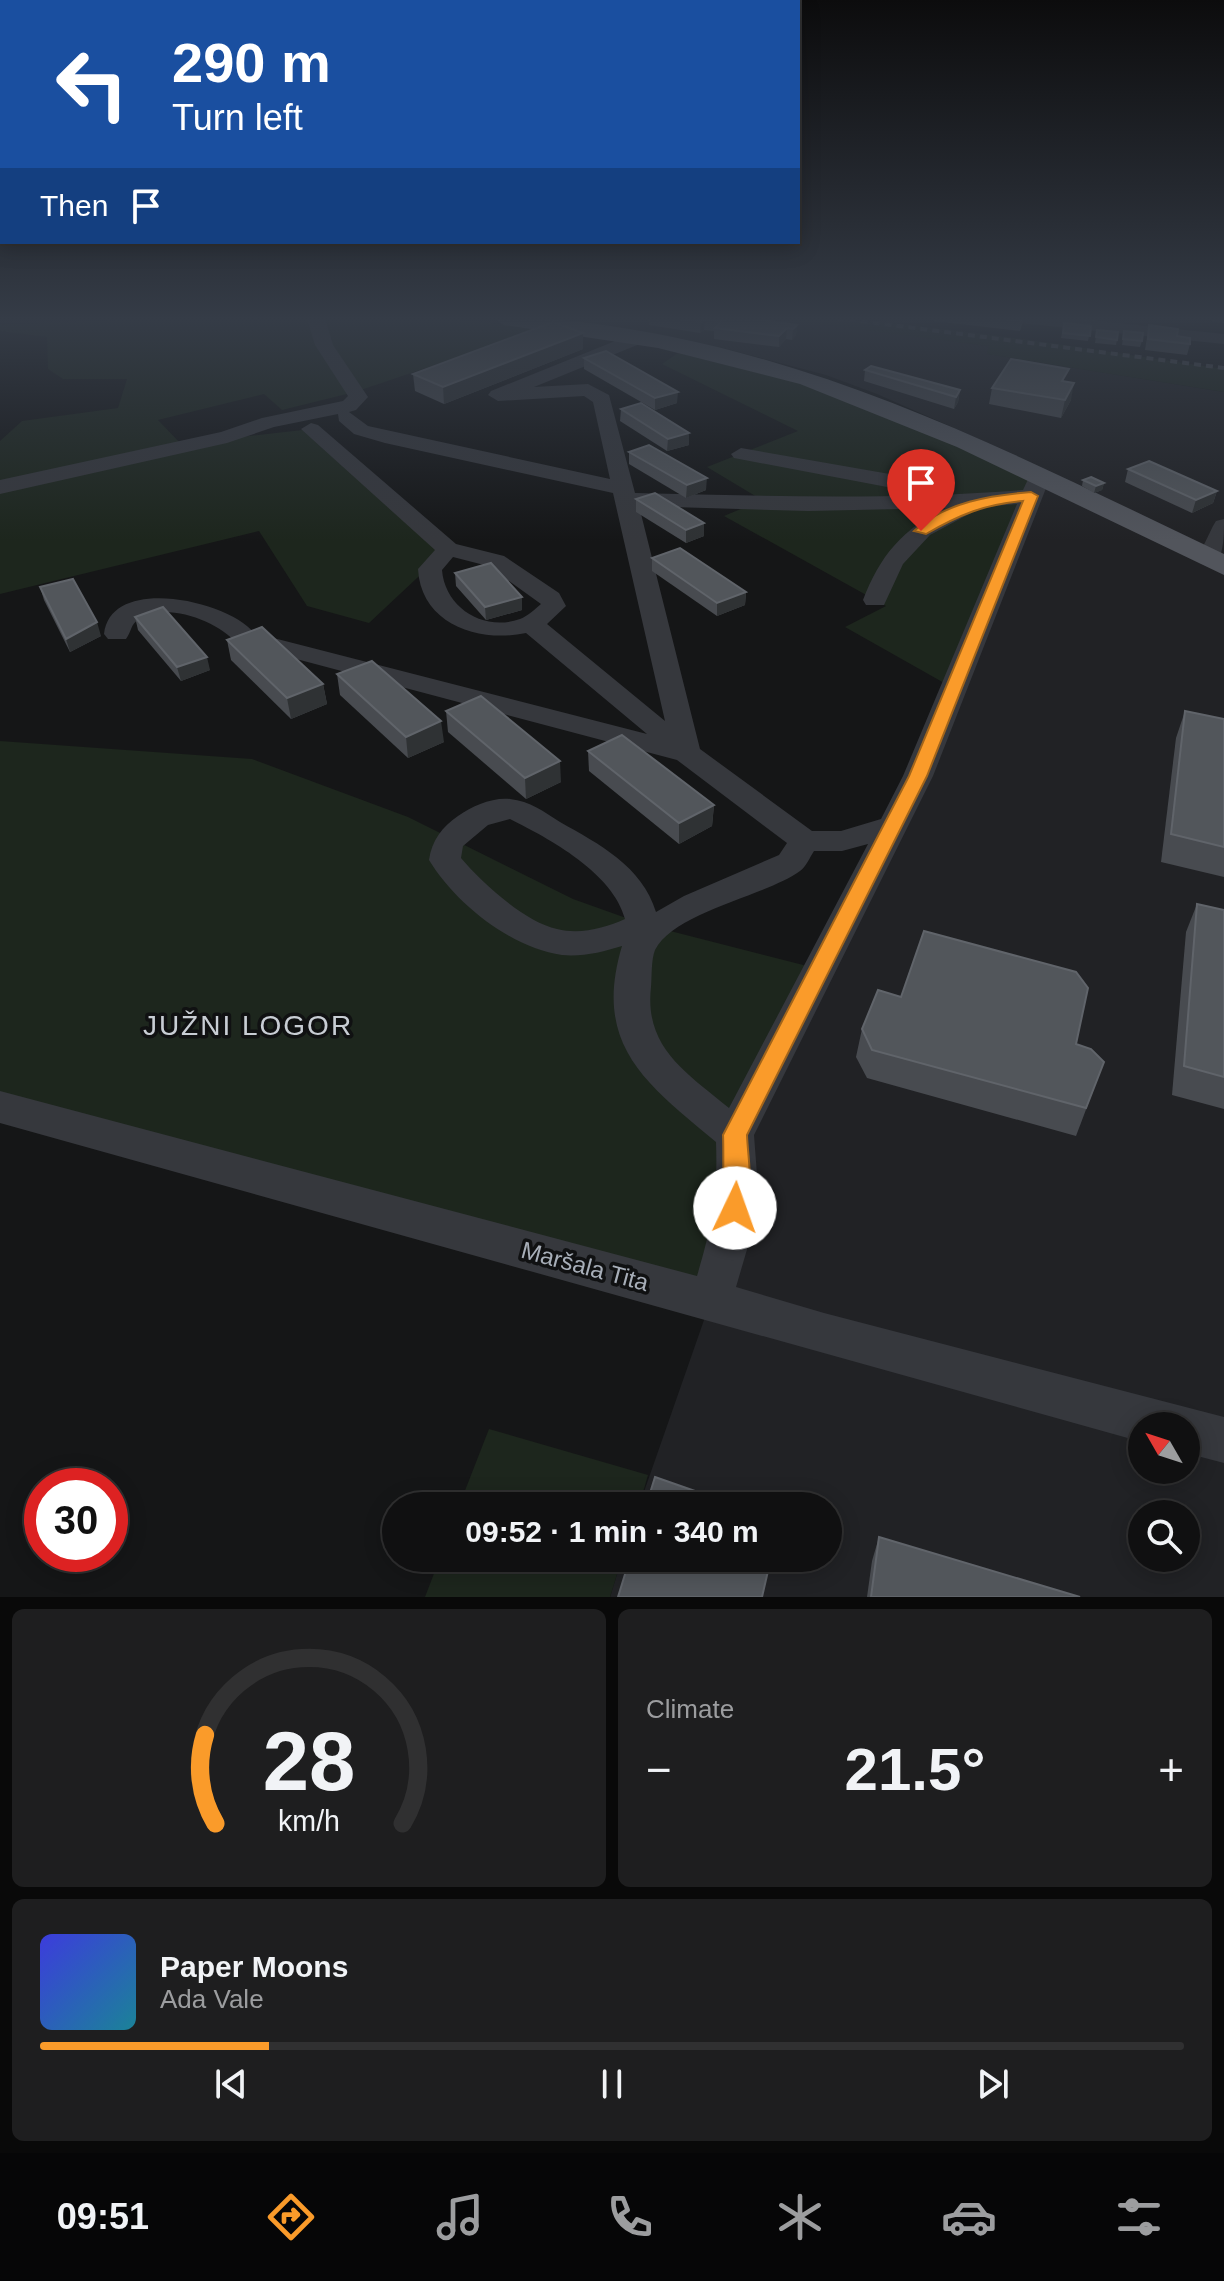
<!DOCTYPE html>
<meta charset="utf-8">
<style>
body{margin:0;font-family:Arial,sans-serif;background:#1e1e1f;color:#f1f3f6;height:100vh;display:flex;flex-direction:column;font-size:30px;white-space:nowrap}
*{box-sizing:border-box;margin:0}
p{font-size:26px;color:#9c9d9f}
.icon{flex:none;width:44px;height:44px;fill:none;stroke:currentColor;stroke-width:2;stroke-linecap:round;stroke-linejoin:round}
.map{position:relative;height:1597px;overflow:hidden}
.drawer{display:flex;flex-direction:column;gap:12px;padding:12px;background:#090909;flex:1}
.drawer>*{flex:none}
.banner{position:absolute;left:0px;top:0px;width:800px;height:244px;box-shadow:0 4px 20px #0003,0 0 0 2px #303031;background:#1a4fa0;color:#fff;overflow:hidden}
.needle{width:52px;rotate:309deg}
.controls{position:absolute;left:1128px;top:1412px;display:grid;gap:16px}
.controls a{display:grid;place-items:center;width:72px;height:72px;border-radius:50%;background:#101011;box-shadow:0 4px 20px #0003,0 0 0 2px #303031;font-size:40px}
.speed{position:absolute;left:24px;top:1468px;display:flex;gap:16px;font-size:40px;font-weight:700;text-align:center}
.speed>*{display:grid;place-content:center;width:104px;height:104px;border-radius:50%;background:#101011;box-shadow:0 4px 20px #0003,0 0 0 2px #303031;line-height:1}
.speed .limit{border:12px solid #d22;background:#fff;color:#111}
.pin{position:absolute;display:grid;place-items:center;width:68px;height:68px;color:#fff;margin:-82px -34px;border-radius:50% 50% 50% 0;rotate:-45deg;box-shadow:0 0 8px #0007}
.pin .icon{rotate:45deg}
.me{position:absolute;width:88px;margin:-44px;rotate:3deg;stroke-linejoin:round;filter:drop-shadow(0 0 6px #0008)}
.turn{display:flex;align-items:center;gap:28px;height:168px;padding:0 40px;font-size:36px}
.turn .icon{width:104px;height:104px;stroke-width:2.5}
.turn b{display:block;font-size:56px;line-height:68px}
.then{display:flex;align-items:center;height:76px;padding:0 40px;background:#0003;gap:16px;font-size:30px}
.big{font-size:60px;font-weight:700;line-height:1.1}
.drawer .widget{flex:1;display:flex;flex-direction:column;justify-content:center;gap:12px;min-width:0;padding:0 28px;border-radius:12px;background:#1e1e1f}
.drawer .dial{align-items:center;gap:0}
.dial svg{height:208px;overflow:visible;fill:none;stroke:#303031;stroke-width:7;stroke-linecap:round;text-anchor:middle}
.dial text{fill:#f1f3f6;stroke:none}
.song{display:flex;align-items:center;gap:24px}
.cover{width:96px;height:96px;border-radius:12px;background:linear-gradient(135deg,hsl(240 70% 55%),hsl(190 70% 35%))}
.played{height:8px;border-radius:4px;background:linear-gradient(90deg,#fa9b2a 20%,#303031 20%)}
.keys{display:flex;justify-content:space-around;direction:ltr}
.heat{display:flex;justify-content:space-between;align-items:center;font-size:44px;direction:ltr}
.drawer .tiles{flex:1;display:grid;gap:12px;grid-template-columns:1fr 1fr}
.widget:last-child{grid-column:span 2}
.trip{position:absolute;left:382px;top:1492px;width:460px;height:80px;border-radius:40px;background:#101011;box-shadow:0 4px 20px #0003,0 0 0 2px #303031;font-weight:700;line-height:80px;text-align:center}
.dock{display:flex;height:128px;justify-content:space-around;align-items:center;background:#060607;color:#9c9d9f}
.dock .icon{width:56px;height:56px}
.dock .selected{color:#fa9b2a}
.dock b{font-size:36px;color:#f1f3f6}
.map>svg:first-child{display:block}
.built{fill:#212225;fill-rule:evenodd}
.green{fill:#1d261d}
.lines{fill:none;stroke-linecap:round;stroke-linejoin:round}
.minor{fill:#36383d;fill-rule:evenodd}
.major{fill:#52555c;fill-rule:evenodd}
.rail{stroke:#494c52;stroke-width:4;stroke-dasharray:7 5;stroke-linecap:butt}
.wall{fill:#484b50}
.shaded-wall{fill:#2f3234}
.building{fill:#52565b;stroke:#60646a;stroke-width:2}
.route{fill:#fa9b2a;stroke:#a2651b;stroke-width:2}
.labels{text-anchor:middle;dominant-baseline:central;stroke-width:7;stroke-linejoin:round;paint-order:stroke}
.near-street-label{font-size:24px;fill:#a7aeb8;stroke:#101112}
.near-quarter-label{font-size:28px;letter-spacing:2px;fill:#c8cdd4;stroke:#101112}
</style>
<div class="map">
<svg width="1224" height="1597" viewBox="0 0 1224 1597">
<rect width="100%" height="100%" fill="#151617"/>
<!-- built -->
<path class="built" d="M601 318H770L842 326 988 346V354L1224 392V1597H610L622 1558H828V1506H639L711 1300 735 1135 918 776 1039 478 1186 547 1013 454 877 394 826 375 723 348 674 337 585 323ZM1142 1426H1186V1470H1142ZM1142 1514H1186V1558H1142Z"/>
<!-- green -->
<g class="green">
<path d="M166 318H437L544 328 355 392 282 410 264 394 158 420 184 447 222 439 311 429 448 549 369 623 307 606 259 531 0 594V441L22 421 118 408 127 379H63L48 369 47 337 0 331V325Z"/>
<path d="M770 318C922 318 1074 348 1224 369V392L987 354 988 346Z"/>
<path d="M678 353 857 397 1039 478 953 688 845 627 886 606 724 516 762 500 707 467 798 431 662 364Z"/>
<path d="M0 741 252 759 408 817 573 899 643 924 819 969 750 1106 711 1300 0 1107Z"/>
<path d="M489 1429 648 1475 639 1506H459Z"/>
<path d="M440 1558H622L610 1597H425Z"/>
</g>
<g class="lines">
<!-- minor -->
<g class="minor">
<path d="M307 318H325L333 345 368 397 356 410 349 412 368 426 610 479 593 402 584 396 498 401 488 395 491 391 635 333H647L650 337 647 341 534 387 588 384 609 395 635 493C765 496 894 500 1023 490L1031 473H1047L1050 478 933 776 754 1135 758 1188 753 1229 736 1287 824 1313 1224 1417V1463L1186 1453V1426H1142V1442L0 1123V1091L697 1276C712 1226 718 1195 716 1142 647 1084 592 1046 622 946 603 952 582 957 562 955 511 948 455 903 429 860 432 840 442 827 458 816 472 806 493 797 510 799 530 801 544 812 560 822 599 844 642 866 656 912L684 896 779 855 787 843 677 760 236 643C219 621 164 601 139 619 130 625 132 631 126 639H108L104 634C111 574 229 601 254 633L647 734 526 633C480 643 421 625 418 569L435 550 301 429 311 423 318 425 456 544 504 556 559 593 566 606 547 624 665 721 613 493 385 443 354 434 339 421 338 414 274 427 227 443 0 494V480L221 432 262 418 343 401 348 396 315 345ZM1017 504 903 776 881 819 841 831H812L700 749 639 506 808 511 946 508C902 529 880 556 863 600L866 605H884L903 564 930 535 982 507ZM453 557 488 566 541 604C535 609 528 616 520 619 484 632 445 608 442 570ZM510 819C550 839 613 873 625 919 605 928 580 935 557 929 525 922 482 883 461 858L463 846 488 825ZM868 844 729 1108C687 1073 644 1048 651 987 652 976 651 960 655 950 674 912 766 896 800 871 806 867 810 857 814 851H842Z"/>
<path d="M1011 318H1069L1224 334V344L1020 323Z"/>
<path d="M741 448 924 480 935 487 924 494 734 458 731 454Z"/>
<path d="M1224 519C1224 535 1224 550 1217 564H1201L1197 559 1213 526 1216 521Z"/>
</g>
<!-- major -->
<path class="major" d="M493 318C554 316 613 325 673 337 870 377 1045 469 1224 554V575L957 447 800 384 658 348 504 325Z"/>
<!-- rail -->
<path class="rail" d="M837 318 1224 368"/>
</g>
<!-- wall -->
<g class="wall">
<path d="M649 318H749L797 325 796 335 792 340 786 339 779 347 714 339V331L704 330 700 333 649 325Z"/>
<path d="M935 318H1024L1020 331 934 321Z"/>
<path d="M1072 318H1097L1096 322 1072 320Z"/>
<path d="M1212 318H1224V323L1213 322Z"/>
<path d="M1064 323 1091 326 1088 341 1061 338Z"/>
<path d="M1149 325 1177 336 1190 344 1187 355 1145 350Z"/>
<path d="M1097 330 1117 340 1116 345 1095 343Z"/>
<path d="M1124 331 1142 341 1140 347 1122 345Z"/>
<path d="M583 333V349L444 404 415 391 413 374Z"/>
<path d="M584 358 677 403 655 410 584 369Z"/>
<path d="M865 370 960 390 958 402 954 409 864 381Z"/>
<path d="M992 388 1071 400 1061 418 989 404Z"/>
<path d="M621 409 689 433V445L667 451 620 421Z"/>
<path d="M629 452 706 490 686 498 629 464Z"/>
<path d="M1128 469 1217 491 1213 503 1192 513 1125 482Z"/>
<path d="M1083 480 1104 483 1102 490 1094 493 1082 486Z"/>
<path d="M636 499 704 523V536L686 543 636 512Z"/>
<path d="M652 558 746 592 745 605 717 616 652 571Z"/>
<path d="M455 573 522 597V610L486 620 456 586Z"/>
<path d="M40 587 101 636 70 652 44 600Z"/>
<path d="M135 617 210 670 181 681 138 630Z"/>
<path d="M227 640 323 684 327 704 291 719 231 660Z"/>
<path d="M337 674 444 742 408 758 340 695Z"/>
<path d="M446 711 561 782 526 799 448 732Z"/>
<path d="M1185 711 1224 719V877L1161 862 1176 738Z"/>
<path d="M588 751 714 805 712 826 679 844 589 771Z"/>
<path d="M1197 904 1224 910V1109L1172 1095 1186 932Z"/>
<path d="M862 1029 1076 1044 1104 1062 1076 1136 867 1078 856 1057Z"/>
<path d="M879 1537 1080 1597H867L872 1561Z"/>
</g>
<!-- shaded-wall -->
<g class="shaded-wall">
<path d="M705 319 704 330 700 333 701 322Z"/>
<path d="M797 325 796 335 792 340 793 329Z"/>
<path d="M787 328 786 339 779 347V336Z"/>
<path d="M583 333V349L444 404 443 387Z"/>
<path d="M1074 383 1071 400 1061 418 1065 400Z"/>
<path d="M960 390 958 402 954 409 956 397Z"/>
<path d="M678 392 677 403 655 410V398Z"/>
<path d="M689 433V445L667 451 668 439Z"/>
<path d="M707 478 706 490 686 498 687 485Z"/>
<path d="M1104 483 1102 490 1094 493 1096 486Z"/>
<path d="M1217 491 1213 503 1192 513 1196 500Z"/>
<path d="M704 523V536L686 543V530Z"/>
<path d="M746 592 745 605 717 616V603Z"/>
<path d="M522 597V610L486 620 485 607Z"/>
<path d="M97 622 101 636 70 652 66 639Z"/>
<path d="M207 657 210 670 181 681 177 667Z"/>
<path d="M323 684 327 704 291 719 287 698Z"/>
<path d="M441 721 444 742 408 758 406 737Z"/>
<path d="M560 761 561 782 526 799 525 778Z"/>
<path d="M714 805 712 826 679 844V823Z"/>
</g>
<!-- building -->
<g class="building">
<path d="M673 318H749L797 325 793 329 787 328 779 336 715 328 721 322 705 319 701 322Z"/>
<path d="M998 318H1023L1022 321Z"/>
<path d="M553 322 583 333 443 387 413 374Z"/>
<path d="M1064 323 1091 326 1090 336 1063 333Z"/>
<path d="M1149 325 1178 329 1177 336 1190 338V344L1148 339Z"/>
<path d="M1097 330 1118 332 1117 340 1096 337Z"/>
<path d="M1124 331 1143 333 1142 341 1123 339Z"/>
<path d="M606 351 678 392 655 398 584 358Z"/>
<path d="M1011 359 1069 369 1062 381 1074 383 1065 400 992 388Z"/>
<path d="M871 366 960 390 956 397 865 370Z"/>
<path d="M641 403 689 433 668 439 621 409Z"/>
<path d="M649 445 707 478 687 485 629 452Z"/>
<path d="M1149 461 1217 491 1196 500 1128 469Z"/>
<path d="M1091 477 1104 483 1096 486 1083 480Z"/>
<path d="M655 493 704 523 686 530 636 499Z"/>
<path d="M680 548 746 592 717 603 652 558Z"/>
<path d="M491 563 522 597 485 607 455 573Z"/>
<path d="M73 579 97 622 66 639 40 587Z"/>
<path d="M163 607 207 657 177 667 135 617Z"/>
<path d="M262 627 323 684 287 698 227 640Z"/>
<path d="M372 661 441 721 406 737 337 674Z"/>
<path d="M481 696 560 761 525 778 446 711Z"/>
<path d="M1185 711 1224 719V847L1171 834Z"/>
<path d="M622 735 714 805 679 823 588 751Z"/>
<path d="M1197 904 1224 910V1077L1184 1066Z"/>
<path d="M924 931 1076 972 1088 988 1076 1044 1091 1049 1104 1062 1086 1108 872 1050 862 1029 878 990 901 997Z"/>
<path d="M655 1477 712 1497 710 1506H646Z"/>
<path d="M879 1537 1080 1597H871Z"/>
<path d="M630 1558H771L762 1597H618Z"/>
</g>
<!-- sky -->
<linearGradient id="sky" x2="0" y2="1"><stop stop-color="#0c0c0d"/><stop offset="0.59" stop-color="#353c47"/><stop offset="1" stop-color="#353c47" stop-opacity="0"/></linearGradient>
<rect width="1224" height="541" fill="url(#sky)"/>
<!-- route -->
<path class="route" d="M1031 492 1038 496 927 776 747 1135C748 1161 755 1191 744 1216L735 1219 726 1216C722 1208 724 1150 723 1135L909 776 1023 501C985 504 959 515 926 534L914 531C945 502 992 495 1031 492Z"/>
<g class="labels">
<!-- near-street labels -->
<g class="near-street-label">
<text transform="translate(585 1266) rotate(15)">Maršala Tita</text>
</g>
<!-- near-quarter labels -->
<g class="near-quarter-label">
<text x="248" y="1025">JUŽNI LOGOR</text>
</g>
</g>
</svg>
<div class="controls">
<a><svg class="needle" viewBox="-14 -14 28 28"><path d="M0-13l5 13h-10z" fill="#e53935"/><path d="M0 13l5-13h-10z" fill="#9c9d9f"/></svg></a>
<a><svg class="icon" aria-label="search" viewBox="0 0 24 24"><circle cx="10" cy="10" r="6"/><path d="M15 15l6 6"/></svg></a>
</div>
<div class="speed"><div class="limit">30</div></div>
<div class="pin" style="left:921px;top:531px;background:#d93025"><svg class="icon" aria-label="arrive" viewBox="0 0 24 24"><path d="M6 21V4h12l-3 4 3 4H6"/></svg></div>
<svg class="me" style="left:735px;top:1208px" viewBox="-20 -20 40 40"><circle r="19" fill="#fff"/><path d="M0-13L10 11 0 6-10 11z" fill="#fa9b2a"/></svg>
<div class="trip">09:52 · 1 min · 340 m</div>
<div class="banner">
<div class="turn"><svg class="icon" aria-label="left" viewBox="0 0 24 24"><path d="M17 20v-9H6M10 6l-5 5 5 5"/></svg><div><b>290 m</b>Turn left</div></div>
<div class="then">Then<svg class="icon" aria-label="arrive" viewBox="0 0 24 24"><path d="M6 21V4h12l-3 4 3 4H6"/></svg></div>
</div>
</div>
<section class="drawer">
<div class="tiles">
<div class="widget dial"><svg viewBox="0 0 100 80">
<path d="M14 69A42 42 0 1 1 86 69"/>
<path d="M14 69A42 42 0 0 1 10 35" stroke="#fa9b2a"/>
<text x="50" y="56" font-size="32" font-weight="700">28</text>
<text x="50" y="72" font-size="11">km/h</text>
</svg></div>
<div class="widget"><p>Climate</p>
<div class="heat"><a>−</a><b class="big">21.5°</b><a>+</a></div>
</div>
<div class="widget">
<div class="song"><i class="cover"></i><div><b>Paper Moons</b><p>Ada Vale</p></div></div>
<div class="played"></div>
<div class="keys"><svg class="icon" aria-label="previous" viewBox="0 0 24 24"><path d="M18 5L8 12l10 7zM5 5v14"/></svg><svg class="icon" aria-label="pause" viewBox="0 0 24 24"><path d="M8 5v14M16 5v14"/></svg><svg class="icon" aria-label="next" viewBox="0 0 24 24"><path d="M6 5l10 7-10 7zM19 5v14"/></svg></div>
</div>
</div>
</section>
<nav class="dock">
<b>09:51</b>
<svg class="icon selected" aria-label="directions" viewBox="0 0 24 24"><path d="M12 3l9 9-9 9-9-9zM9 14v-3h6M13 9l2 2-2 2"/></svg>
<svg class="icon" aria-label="music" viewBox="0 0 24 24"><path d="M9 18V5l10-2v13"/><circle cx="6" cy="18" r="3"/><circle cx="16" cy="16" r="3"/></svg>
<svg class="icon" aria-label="phone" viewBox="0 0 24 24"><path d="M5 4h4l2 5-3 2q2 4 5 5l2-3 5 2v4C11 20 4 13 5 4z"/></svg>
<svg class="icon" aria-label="climate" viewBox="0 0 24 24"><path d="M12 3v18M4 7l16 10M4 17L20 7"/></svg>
<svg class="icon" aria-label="car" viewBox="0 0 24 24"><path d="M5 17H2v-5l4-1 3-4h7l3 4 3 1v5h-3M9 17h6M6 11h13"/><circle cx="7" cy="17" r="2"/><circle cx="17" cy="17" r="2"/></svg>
<svg class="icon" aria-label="filters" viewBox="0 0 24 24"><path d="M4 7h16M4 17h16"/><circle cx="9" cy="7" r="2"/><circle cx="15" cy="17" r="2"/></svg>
</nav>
